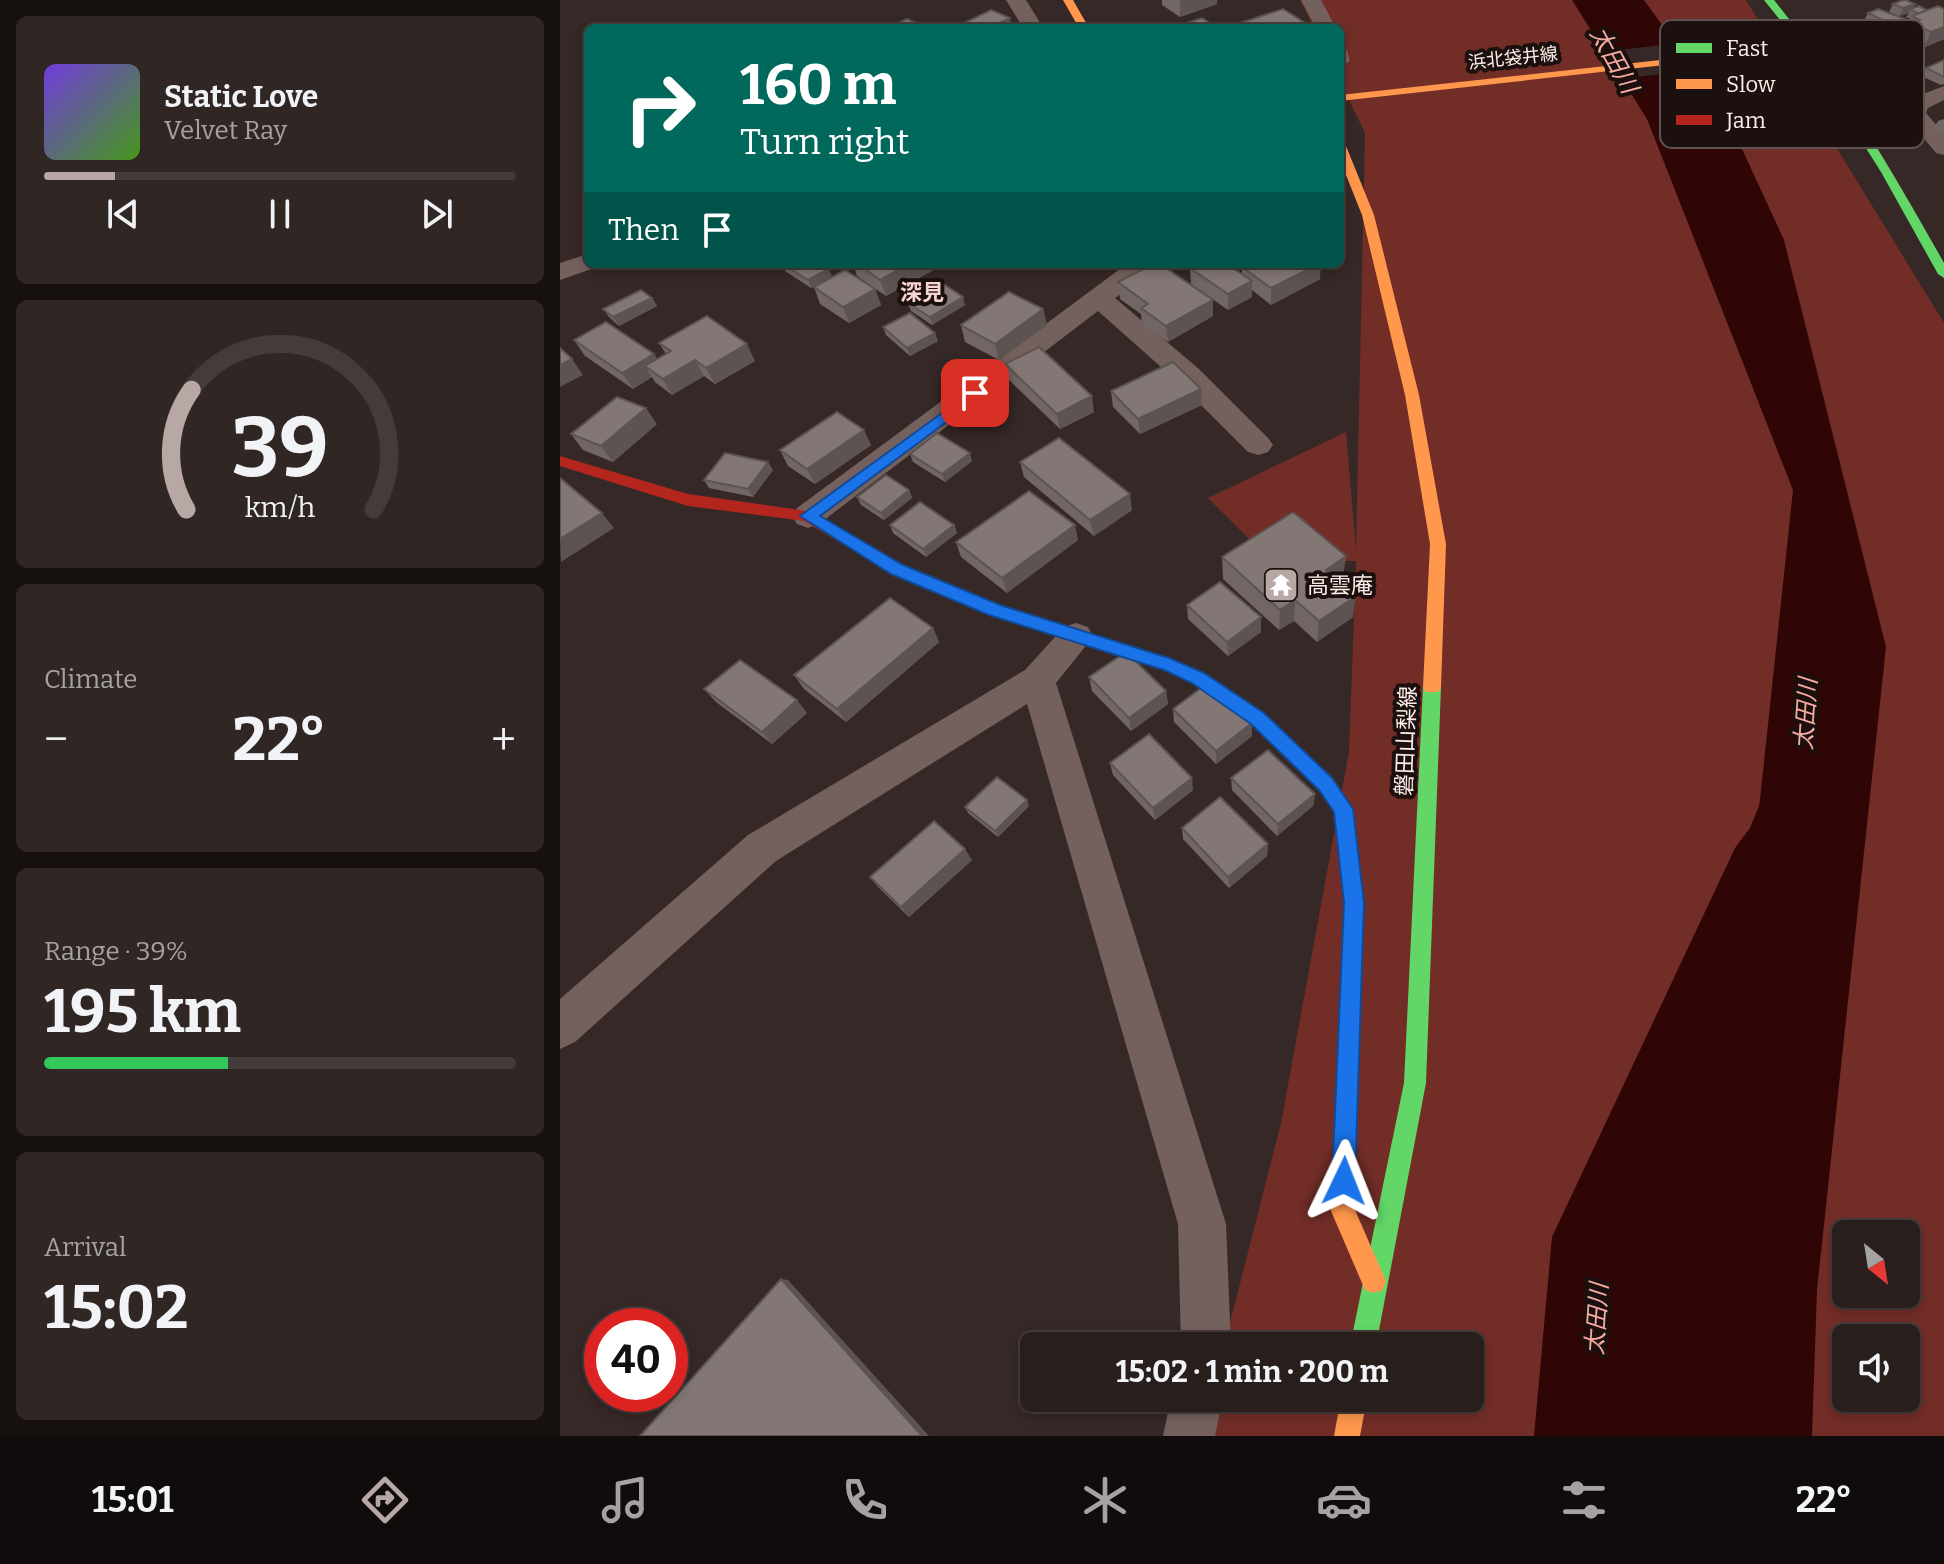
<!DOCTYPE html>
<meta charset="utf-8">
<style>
body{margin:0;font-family:Bitter,"Noto Sans JP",serif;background:#302725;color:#f1f3f6;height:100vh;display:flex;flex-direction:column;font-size:30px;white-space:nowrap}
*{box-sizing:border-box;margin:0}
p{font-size:26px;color:#a5a2a3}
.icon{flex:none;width:44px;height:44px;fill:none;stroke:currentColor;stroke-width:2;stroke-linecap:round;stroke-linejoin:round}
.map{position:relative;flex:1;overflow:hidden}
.drawer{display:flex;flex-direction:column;gap:16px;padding:16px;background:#16100f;width:560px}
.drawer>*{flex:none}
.guide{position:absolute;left:24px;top:24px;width:760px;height:244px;border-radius:12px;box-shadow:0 4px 12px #0003,0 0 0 2px #443c3b;background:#00695c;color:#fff;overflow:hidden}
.needle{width:52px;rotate:150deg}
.buttons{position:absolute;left:1272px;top:1220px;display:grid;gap:16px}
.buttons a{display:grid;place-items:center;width:88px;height:88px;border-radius:12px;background:#281e1c;box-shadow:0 4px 12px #0003,0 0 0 2px #443c3b;font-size:40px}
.speed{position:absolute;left:24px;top:1308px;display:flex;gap:16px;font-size:40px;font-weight:700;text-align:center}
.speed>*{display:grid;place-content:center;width:104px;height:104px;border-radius:50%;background:#281e1c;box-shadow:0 4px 12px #0003,0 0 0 2px #443c3b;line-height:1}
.speed .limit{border:12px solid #d22;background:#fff;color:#111}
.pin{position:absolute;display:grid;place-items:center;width:68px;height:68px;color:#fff;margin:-34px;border-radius:16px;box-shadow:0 4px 12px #0006}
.me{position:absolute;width:88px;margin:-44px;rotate:2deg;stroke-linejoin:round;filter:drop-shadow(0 0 6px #0008)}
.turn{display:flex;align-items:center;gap:28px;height:168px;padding:0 24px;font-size:36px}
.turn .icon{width:104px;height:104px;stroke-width:2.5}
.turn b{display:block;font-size:56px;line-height:68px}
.then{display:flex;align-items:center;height:76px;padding:0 24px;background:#0003;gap:16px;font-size:30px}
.big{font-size:60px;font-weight:700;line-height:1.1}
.drawer .tile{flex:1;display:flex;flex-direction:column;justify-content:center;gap:12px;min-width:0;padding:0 28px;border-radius:12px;background:#302725}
.drawer .dial{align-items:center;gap:0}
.dial svg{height:208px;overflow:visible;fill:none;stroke:#443c3b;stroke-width:7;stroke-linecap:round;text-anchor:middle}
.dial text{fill:#f1f3f6;stroke:none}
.song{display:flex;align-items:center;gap:24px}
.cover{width:96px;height:96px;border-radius:12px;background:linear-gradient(135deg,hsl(260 70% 55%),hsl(100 70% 35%))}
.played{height:8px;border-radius:4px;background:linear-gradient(90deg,#b7a7a5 15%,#443c3b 15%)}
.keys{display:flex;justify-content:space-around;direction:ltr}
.heat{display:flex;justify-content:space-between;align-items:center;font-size:44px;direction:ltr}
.charge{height:12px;border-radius:6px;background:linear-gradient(90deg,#34c759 39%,#443c3b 0)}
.trip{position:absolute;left:460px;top:1332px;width:464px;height:80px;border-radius:12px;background:#281e1c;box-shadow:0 4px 12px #0003,0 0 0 2px #443c3b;font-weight:700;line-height:80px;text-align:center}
.dock{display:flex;height:128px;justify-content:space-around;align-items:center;background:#100c0b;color:#a5a2a3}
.dock .icon{width:56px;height:56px}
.dock .current{color:#b7a7a5}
.dock b{font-size:36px;color:#f1f3f6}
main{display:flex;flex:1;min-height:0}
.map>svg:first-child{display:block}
.green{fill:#722d27;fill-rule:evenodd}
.water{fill:#300505}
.pier{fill:#352826}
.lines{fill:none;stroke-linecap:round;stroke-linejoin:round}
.river{fill:#300505;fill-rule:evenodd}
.street{fill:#74605d;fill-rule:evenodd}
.fast{fill:#63d668;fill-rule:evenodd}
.slow{fill:#ff974d;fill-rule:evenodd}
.jam{fill:#b3261e;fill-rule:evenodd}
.wall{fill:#716665}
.shaded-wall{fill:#5c5352}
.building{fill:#837775;stroke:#5c5352;stroke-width:2}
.route{fill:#1a73e8;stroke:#114b97;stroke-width:2}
.labels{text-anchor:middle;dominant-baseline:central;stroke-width:8;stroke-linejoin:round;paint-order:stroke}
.far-street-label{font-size:18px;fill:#fdece9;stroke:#1b100e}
.far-quarter-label{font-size:22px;font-weight:bold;fill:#f7d4cf;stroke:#1b100e}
.poi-label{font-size:22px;fill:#fdece9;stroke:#1b100e;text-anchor:start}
.street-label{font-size:22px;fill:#fdece9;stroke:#1b100e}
.water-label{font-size:24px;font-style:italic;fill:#f7aa9f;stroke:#1b100e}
.key{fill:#1b100e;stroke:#5f5250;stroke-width:2}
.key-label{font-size:22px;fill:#fdece9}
</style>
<main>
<section class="drawer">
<div class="tile">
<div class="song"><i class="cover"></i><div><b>Static Love</b><p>Velvet Ray</p></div></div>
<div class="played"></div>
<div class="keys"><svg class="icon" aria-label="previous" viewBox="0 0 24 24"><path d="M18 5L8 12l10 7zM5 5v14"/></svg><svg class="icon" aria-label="pause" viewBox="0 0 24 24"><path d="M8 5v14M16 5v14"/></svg><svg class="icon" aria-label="next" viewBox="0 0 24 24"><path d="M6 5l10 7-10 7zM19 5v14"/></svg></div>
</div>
<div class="tile dial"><svg viewBox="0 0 100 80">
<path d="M14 69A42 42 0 1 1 86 69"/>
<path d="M14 69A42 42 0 0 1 16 23" stroke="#b7a7a5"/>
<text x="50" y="56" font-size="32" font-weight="700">39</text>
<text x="50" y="72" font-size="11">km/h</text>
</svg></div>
<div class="tile"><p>Climate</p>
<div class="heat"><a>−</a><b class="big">22°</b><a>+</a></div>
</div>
<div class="tile"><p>Range · 39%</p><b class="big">195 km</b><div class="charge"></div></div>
<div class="tile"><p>Arrival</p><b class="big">15:02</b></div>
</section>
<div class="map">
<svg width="1384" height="1436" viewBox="0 0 1384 1436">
<rect width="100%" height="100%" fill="#352826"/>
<!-- green -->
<path class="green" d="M740 0H1186L1384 323V1436H640L650 1398H910V1346H664L721 1123 789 752 796 561H779L692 542 648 498 786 432 796 550 805 133 780 82V28H754ZM1286 1234H1346V1294H1286ZM1286 1338H1346V1398H1286Z"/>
<!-- water -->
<path class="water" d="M1012 0H1084L1164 110 1224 240 1326 647 1257 1290 1252 1436H1047L1080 1155 1188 912 1233 490 1087 119Z"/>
<!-- pier -->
<path class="pier" d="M1120 43 1139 70 1057 79 1040 52Z"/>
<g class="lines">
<!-- river -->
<path class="river" d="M1233 783 1262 794 1273 820 1267 845 1236 901 1094 1238 1084 1436H974L992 1237 1175 848 1190 828 1204 794Z"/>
<!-- street -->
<g class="street">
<path d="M446 0H466L479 21 478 28H458L459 21Z"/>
<path d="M741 0H761L776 28H756Z"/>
<path d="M780 48 787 50 790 61 780 67Z"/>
<path d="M1384 86V100L1368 108 1366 113 1384 134V155L1376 153 1344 114 1350 99Z"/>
<path d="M28 254V264H39L37 267 0 280V263Z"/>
<path d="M572 264H606C600 271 566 290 555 298L639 369 708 438 713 445 708 452 698 455 688 452 619 383 538 311 259 524 248 528 237 524 232 516 237 508 560 269Z"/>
<path d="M516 623 528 627 533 637 496 683 666 1224 671 1346H621L618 1224 467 704 216 861 15 1042 0 1049V999L188 835 465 670 504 627Z"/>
<path d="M611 1398H663L655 1436H603Z"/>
</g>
<!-- fast -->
<g class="fast">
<path d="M1204 0H1214C1280 81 1333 172 1384 263V278L1378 274 1321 172 1244 50 1119 64 1114 61 1119 58 1240 45Z"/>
<path d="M332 560 440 605 609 658 644 673 703 713 773 778 793 809 804 903 797 1114 794 1122 786 1125 778 1122 775 1114 784 903 774 811 759 790 691 723 632 683 604 670 429 615 326 570 324 566 326 562Z"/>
<path d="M872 680 878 682 881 687 866 1083 816 1346H790L844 1083 863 687 866 682Z"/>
</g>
<!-- slow -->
<g class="slow">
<path d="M503 0H513L529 28H519Z"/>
<path d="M1119 58 1123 59V63L780 101V95Z"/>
<path d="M780 143 786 146 814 215 859 395 886 544 881 687 878 692H866L863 687 870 544 845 395 802 215 780 160Z"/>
<path d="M786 1103 794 1106 797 1114 795 1210 826 1281 823 1290 814 1293 805 1290 771 1211 775 1114 778 1106Z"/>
<path d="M781 1398H807L800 1436H774Z"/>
</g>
<!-- jam -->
<path class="jam" d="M0 456 128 494 254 512 338 562 340 566 338 570H326L244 521 128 506 0 466Z"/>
</g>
<!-- wall -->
<g class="wall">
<path d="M602 0H657V4L620 17 602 5Z"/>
<path d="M1333 4H1355L1353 8 1367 10 1384 9V39L1363 48 1345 39 1347 34 1344 32 1351 19 1346 17 1349 13 1339 16 1329 12Z"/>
<path d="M1308 13 1341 26 1327 32 1304 21Z"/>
<path d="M1384 60V84L1381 85 1361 76 1366 68Z"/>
<path d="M1384 119V136L1373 129 1378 121Z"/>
<path d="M222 264H261L251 288 225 271Z"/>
<path d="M293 264H378L379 267 326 296 297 276Z"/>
<path d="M682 267 760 279 711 305 692 290V297L668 310 631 284 630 268 682 274Z"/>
<path d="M558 282 653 300V316L608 342 582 324 581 314 560 299Z"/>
<path d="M254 287 315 289 321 305 289 323 260 304Z"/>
<path d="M92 298 97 306 59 326 49 317 43 309Z"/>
<path d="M348 303 405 305 372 325 351 311Z"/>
<path d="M483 309 487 325 439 360 405 342 401 325Z"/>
<path d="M323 327 378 341 350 356 326 335Z"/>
<path d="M14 340 94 354 97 359 106 354 99 343 195 361 155 384 144 376 112 395 95 382 92 377 73 389 25 356Z"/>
<path d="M445 364 534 412 500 429 449 380Z"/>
<path d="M641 389 642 405 580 434 553 407 551 391Z"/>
<path d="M97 424 53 462 23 450 11 434Z"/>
<path d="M311 445 255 484 228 466 220 450Z"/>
<path d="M350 454 412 461 385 482 353 462Z"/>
<path d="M460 462 572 510 534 536 464 477Z"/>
<path d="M213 470 193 497 149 488 144 480Z"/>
<path d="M349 490 352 498 324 520 301 505 297 497Z"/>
<path d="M330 525H394L397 533 366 557 333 533Z"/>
<path d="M518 540 447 593 401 557 396 542Z"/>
<path d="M662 557 783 578 779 581 793 617 757 642 734 621 719 630 663 579Z"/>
<path d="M627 605 701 632 668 656 628 619Z"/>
<path d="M373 628 379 642 286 722 244 689 234 675Z"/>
<path d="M529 677 606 691 608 704 571 731 532 691Z"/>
<path d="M144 689 247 713 212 744 156 702Z"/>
<path d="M613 709 692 736 656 764 614 722Z"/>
<path d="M550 763 633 790 595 820 553 775Z"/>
<path d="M671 778 755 794 753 806 717 836 672 790Z"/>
<path d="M469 806 438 837 408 813 405 807Z"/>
<path d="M622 828 708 844 707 856 669 888 623 839Z"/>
<path d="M412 860 349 917 319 888 310 877Z"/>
</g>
<!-- shaded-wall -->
<g class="shaded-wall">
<path d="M623 0H657V4L620 17V1Z"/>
<path d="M1355 4 1352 10 1350 9 1349 13 1339 16 1343 8Z"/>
<path d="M450 18 451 26 447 28H429Z"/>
<path d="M1345 19 1341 26 1327 32 1331 24Z"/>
<path d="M1384 27V39L1363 48 1371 32Z"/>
<path d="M349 264H378L379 267 326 296 320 280Z"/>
<path d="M759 264H761L760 279 711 305V288Z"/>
<path d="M269 269 272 277 251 288 248 280Z"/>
<path d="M692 281V297L668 310V294Z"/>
<path d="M315 289 321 305 289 323 283 307Z"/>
<path d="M403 297 405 305 372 325 370 317Z"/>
<path d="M92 298 97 306 59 326 53 317Z"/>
<path d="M653 300V316L608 342 606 326Z"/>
<path d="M483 309 487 325 439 360 435 344Z"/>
<path d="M375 333 378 341 350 356 347 348Z"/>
<path d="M187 344 195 361 155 384 146 368Z"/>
<path d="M94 354 104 370 85 366 92 377 73 389 62 373Z"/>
<path d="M12 359 23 375 0 387V365Z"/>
<path d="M135 360 144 376 112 395 103 379Z"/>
<path d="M641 389 642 405 580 434 578 419Z"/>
<path d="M532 396 534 412 500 429 497 414Z"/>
<path d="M86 408 97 424 53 462 41 446Z"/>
<path d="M304 430 311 445 255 484 247 469Z"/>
<path d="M410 453 412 461 385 482 382 474Z"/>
<path d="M208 462 213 470 193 497 188 489Z"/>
<path d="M349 490 352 498 324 520 321 513Z"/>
<path d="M570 494 572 510 534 536 530 520Z"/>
<path d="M42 513 54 528 1 562 0 539Z"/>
<path d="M394 525 397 533 366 557 363 549Z"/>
<path d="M515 525 518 540 447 593 442 578Z"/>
<path d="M786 556 783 578 764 591 766 570Z"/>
<path d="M796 596 793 617 757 642 759 621Z"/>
<path d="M735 600 734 621 719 630 720 610Z"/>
<path d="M701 617V632L668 656 667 642Z"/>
<path d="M373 628 379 642 286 722 277 709Z"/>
<path d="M606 691 608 704 571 731 569 718Z"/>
<path d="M237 700 247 713 212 744 202 732Z"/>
<path d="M692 723V736L656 764V751Z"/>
<path d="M632 778 633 790 595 820 593 808Z"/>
<path d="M755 794 753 806 717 836 718 824Z"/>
<path d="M467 800 469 806 438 837 435 831Z"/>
<path d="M708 844 707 856 669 888 668 877Z"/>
<path d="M405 849 412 860 349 917 341 907Z"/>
<path d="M221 1279 228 1280 369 1436H362Z"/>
</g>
<!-- building -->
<g class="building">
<path d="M1343 0H1346L1355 4 1343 8 1333 4Z"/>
<path d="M1359 6 1367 10 1359 14 1350 9Z"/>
<path d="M1378 6 1384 9V27L1371 32 1353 24 1360 20 1352 16Z"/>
<path d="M723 9 750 26 744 28H674L671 26Z"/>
<path d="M1318 9 1345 19 1331 24 1308 13Z"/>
<path d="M431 10 450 18 429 28 396 27Z"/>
<path d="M642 18 657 28H629L623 24Z"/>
<path d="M347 19 360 25 353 28H327Z"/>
<path d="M1384 60V77L1366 68Z"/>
<path d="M223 264H261L269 269 248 280Z"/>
<path d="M298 264H349L320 280Z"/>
<path d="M593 264H600L653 300 606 326 581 308 588 304 558 282Z"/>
<path d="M637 264H667L692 281 668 294 630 268Z"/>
<path d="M688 264H759L711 288 682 267Z"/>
<path d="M285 270 315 289 283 307 254 287Z"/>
<path d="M382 283 403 297 370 317 348 303Z"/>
<path d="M81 290 92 298 53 317 43 309Z"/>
<path d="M449 292 483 309 435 344 401 325Z"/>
<path d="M350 313 375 333 347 348 323 327Z"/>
<path d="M147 316 187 344 146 368 135 360 103 379 85 366 111 351 99 343Z"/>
<path d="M46 322 94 354 62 373 14 340Z"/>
<path d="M479 347 532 396 497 414 445 364Z"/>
<path d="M0 348 12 359 0 365Z"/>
<path d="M613 362 641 389 578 419 551 391Z"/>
<path d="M57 397 86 408 41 446 11 434Z"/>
<path d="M277 412 304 430 247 469 220 450Z"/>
<path d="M377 433 410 453 382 474 350 454Z"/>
<path d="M499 438 570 494 530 520 460 462Z"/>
<path d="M165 453 208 462 188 489 144 480Z"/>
<path d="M326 475 349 490 321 513 297 497Z"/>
<path d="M0 478 42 513 0 539Z"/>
<path d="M469 491 515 525 442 578 396 542Z"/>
<path d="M360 502 394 525 363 549 330 525Z"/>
<path d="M733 512 786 556 766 570 796 596 759 621 735 600 720 610 662 557Z"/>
<path d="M660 582 701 617 667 642 627 605Z"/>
<path d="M330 598 373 628 277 709 234 675Z"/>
<path d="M566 652 606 691 569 718 529 677Z"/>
<path d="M180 660 237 700 202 732 144 689Z"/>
<path d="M649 682 692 723 656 751 613 709Z"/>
<path d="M589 734 632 778 593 808 550 763Z"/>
<path d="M708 750 755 794 718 824 671 778Z"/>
<path d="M437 777 467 800 435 831 405 807Z"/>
<path d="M660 797 708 844 668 877 622 828Z"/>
<path d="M374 821 405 849 341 907 310 877Z"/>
<path d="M221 1279 362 1436H80Z"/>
</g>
<!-- route -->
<path class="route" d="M415 389 420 390V397L260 516 343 565 440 605 609 658 644 673 704 713 772 778 793 809 804 903 795 1181 792 1189 784 1193 775 1189 772 1181 784 903 774 812 759 790 691 724 632 683 604 670 429 615 331 574 240 516Z"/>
<!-- icons -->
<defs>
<g id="temple-square" transform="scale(1.8)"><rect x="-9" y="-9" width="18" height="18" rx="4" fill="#b7a7a5" stroke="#1b100e"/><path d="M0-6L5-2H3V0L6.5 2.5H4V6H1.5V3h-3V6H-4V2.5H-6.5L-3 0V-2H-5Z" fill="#fff"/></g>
</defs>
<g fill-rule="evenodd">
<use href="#temple-square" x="721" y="585"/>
</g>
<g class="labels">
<!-- far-street labels -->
<g class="far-street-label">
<text transform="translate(953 58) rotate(-6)">浜北袋井線</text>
</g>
<!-- far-quarter labels -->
<g class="far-quarter-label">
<text x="362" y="292">深見</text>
</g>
<!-- poi labels -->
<g class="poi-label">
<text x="747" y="585">高雲庵</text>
</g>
<!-- street labels -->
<g class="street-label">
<text transform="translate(846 741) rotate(-88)">磐田山梨線</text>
</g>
<!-- water labels -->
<g class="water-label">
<text transform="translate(1054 60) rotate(61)">太田川</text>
<text transform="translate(1246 714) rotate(-86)">太田川</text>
<text transform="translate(1037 1319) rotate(-86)">太田川</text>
</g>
</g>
<!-- legend -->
<rect x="1100" y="20" width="264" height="128" rx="12" class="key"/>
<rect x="1116" y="43" width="36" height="10" fill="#63d668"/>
<rect x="1116" y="79" width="36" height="10" fill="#ff974d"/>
<rect x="1116" y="115" width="36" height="10" fill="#b3261e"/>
<g class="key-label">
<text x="1166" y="56">Fast</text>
<text x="1166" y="92">Slow</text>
<text x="1166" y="128">Jam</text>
</g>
</svg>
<div class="buttons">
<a><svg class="needle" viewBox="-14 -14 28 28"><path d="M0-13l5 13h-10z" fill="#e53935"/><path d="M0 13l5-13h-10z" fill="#a5a2a3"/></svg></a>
<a><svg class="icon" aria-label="sound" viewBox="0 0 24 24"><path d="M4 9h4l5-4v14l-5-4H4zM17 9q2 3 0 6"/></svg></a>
</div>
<div class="speed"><div class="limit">40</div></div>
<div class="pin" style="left:415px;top:393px;background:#d93025"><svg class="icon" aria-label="arrive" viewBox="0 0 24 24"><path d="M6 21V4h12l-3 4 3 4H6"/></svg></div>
<svg class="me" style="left:784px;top:1181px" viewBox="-20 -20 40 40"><path d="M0-17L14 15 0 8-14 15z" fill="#1a73e8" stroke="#fff" stroke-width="4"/></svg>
<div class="trip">15:02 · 1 min · 200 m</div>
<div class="guide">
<div class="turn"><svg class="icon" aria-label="right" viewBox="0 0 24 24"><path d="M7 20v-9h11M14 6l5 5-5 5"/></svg><div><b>160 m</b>Turn right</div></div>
<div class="then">Then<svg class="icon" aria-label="arrive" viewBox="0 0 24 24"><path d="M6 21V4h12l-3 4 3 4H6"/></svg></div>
</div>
</div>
</main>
<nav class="dock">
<b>15:01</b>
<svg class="icon current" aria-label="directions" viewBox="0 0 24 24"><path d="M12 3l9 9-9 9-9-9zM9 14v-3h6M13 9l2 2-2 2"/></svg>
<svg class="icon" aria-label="music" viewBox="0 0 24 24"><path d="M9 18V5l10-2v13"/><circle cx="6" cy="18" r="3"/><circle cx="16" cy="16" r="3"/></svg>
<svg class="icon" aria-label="phone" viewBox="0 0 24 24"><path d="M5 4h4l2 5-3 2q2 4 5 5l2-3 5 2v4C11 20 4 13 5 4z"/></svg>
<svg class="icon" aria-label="climate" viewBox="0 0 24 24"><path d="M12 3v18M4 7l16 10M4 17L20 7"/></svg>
<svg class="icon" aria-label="car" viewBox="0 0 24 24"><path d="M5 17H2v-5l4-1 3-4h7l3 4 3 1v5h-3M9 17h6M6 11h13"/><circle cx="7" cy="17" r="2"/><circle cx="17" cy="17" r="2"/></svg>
<svg class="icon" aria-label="filters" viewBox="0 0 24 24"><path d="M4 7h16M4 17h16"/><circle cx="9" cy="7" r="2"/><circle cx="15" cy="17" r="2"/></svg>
<b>22°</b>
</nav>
